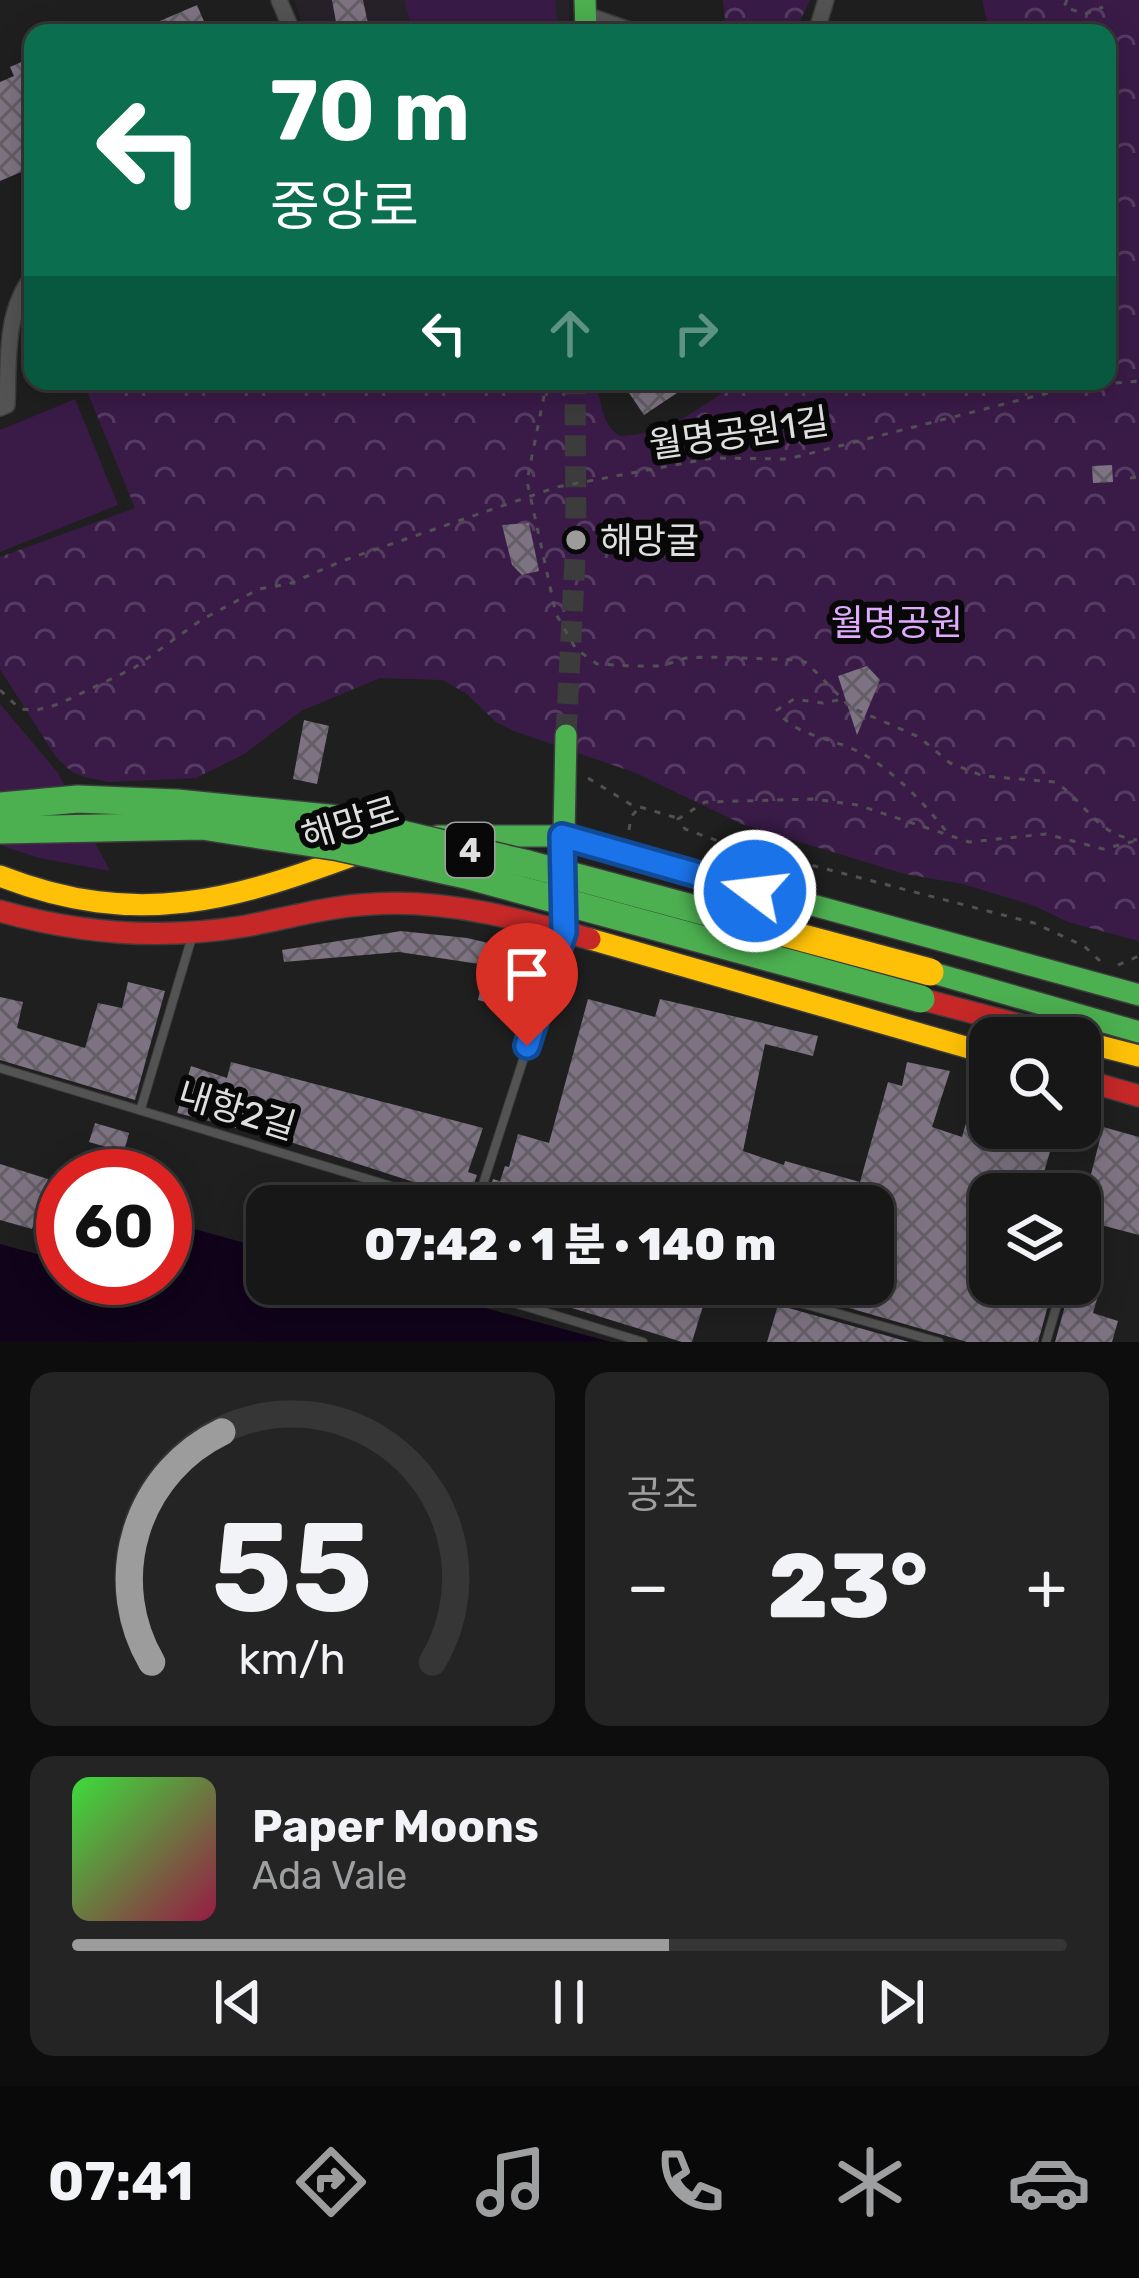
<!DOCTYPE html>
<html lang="ko">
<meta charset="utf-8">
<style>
body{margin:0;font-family:Rubik,"Noto Sans KR",sans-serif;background:#242424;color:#f1f3f6;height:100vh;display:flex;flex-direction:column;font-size:45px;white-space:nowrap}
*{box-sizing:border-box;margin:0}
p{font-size:39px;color:#9e9fa1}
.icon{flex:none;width:66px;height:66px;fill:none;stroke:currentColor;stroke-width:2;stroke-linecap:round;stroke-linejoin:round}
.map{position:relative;height:1342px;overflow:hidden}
.details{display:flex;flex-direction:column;gap:30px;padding:30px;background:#0d0d0d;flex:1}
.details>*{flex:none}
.top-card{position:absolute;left:24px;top:24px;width:1092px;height:366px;border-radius:24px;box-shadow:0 6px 30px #0003,0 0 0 3px #363636;background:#0b6e4f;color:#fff;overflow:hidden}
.tools{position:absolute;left:969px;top:1017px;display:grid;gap:24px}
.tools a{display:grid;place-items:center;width:132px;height:132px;border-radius:24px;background:#171717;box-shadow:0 6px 30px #0003,0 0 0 3px #363636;font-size:60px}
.speed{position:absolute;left:36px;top:1149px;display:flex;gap:24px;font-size:60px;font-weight:700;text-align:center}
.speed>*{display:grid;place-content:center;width:156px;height:156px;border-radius:50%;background:#171717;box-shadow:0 6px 30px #0003,0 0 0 3px #363636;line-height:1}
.speed .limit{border:18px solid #d22;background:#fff;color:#111}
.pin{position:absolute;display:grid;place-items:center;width:102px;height:102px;color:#fff;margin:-123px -51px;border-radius:50% 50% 50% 0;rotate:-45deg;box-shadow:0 0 12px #0007}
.pin .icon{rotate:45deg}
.me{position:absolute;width:132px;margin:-66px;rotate:285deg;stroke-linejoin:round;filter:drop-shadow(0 0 9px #0008)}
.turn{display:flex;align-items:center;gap:42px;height:252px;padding:0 48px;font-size:54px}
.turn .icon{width:156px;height:156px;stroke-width:2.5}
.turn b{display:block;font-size:84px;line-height:102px}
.lanes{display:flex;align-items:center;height:114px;padding:0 48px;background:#0003;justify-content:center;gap:60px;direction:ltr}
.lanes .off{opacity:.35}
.big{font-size:90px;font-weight:800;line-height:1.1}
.details .widget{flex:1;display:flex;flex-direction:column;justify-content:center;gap:18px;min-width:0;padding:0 42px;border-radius:24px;background:#242424}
.details .dial{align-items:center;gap:0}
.dial svg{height:312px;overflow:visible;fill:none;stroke:#363636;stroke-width:7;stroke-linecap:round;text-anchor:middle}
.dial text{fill:#f1f3f6;stroke:none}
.song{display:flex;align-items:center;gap:36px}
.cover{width:144px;height:144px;border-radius:18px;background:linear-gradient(135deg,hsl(120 70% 55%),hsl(340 70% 35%))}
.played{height:12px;border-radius:6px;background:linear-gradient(90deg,#9c9c9c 60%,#363636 60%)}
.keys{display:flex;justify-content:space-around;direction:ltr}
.heat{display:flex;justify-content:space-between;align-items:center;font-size:66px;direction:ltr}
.details .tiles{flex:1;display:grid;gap:30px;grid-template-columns:1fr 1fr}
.widget:last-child{grid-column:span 2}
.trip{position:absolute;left:246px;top:1185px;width:648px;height:120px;border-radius:24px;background:#171717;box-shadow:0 6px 30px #0003,0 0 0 3px #363636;font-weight:800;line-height:120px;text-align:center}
.tab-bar{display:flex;height:192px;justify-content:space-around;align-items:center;background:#090909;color:#9e9fa1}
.tab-bar .icon{width:84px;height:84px}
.tab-bar .current{color:#9c9c9c}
.tab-bar b{font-size:54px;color:#f1f3f6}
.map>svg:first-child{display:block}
.built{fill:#272229}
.grass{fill:#3a1b48}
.forest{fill:url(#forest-crowns)}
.water{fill:#10031a}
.building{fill:url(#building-cross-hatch)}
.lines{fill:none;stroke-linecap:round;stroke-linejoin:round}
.secondary-tunnel{stroke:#3c3c3c;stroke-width:21;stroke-dasharray:21 10;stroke-linecap:butt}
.lane-casing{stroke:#3c3c3c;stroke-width:10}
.street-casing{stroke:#3c3c3c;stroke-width:18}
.fast-casing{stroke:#3c3c3c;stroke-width:24}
.slow-casing{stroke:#3c3c3c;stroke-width:24}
.jam-casing{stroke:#3c3c3c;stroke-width:24}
.path{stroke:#525152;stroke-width:3;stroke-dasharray:6 9;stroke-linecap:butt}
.lane{stroke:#545354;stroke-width:8}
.street{stroke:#545354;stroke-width:15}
.fast{stroke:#4caf50;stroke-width:21}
.slow{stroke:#ffc107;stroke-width:21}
.jam{stroke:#c62828;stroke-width:21}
.fast-bridge-casing{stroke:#3c3c3c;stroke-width:30;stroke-linecap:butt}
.slow-bridge-casing{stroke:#3c3c3c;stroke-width:30;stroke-linecap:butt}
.fast-bridge{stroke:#4caf50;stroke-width:27}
.slow-bridge{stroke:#ffc107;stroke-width:27}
.route-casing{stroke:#114b97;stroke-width:30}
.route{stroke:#1a73e8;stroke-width:21}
.poi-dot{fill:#9c9c9c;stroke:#090809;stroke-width:4.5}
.labels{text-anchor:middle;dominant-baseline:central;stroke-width:12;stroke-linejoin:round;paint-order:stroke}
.shield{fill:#090809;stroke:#a09ea0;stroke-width:3}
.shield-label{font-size:33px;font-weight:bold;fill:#e0dfe0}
.street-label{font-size:36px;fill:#e0dfe0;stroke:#090809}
.poi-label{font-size:36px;fill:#e0dfe0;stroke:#090809;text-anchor:start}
.park-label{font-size:36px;fill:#e1abfd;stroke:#090809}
</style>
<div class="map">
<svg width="1139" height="1342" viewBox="0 0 1139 1342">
<defs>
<pattern id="forest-crowns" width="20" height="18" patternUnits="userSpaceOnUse" patternTransform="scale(3)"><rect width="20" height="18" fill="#3a1b48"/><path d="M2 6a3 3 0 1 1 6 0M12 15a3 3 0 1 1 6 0" fill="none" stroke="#563c62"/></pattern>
<pattern id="building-cross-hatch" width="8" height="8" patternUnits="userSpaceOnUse" patternTransform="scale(3)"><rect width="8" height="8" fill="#7d7382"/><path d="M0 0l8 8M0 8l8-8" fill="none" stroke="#635d66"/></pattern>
</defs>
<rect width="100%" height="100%" fill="#1f1f1f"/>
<!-- built -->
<path class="built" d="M294 0H569V33H306Z"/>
<!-- grass -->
<g class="grass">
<path d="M404 0H555L558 33H413Z"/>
<path d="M75 399 118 505 0 552V430Z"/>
<path d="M0 704 58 773 110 871 39 858 0 845Z"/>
</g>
<!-- forest -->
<g class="forest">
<path d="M723 0H810L794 33H726Z"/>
<path d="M982 0H1139V941L1068 922 1035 906 963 884 905 874 744 825 636 773 514 731 496 722 467 694 443 680 380 678 301 711 244 754 196 778 109 782 85 777 72 772 56 757 0 669V557L135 508 83 381H592C605 401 598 422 620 436 667 435 702 407 739 381H1107V33H990Z"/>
</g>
<!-- water -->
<path class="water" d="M63 1198V1278H165V1221L267 1249V1284H397L611 1342H0V1244L44 1256Z"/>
<!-- building -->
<g class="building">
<path d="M332 0H363L370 33H338Z"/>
<path d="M197 5 209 33H132Z"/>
<path d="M33 57V129L21 135 33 167 0 181V82L14 76 10 67Z"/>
<path d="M621 381H695L644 415Z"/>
<path d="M1112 465 1113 482 1093 483 1092 466Z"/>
<path d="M529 523 539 571 522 575 512 565 502 525Z"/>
<path d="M867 666 880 680 857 735 838 676Z"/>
<path d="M304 720 329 726 317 784 293 779Z"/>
<path d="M401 931 467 938 532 953 544 965 537 986 508 969 500 1006 478 1000 486 965 399 952 284 962 282 950Z"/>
<path d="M128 982 165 991 135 1100 0 1060V997L23 1002 17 1028 85 1048 98 1003 122 1008Z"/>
<path d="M588 999 655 1017 660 999 818 1036 813 1056 765 1044 743 1151 784 1165 785 1161 860 1182 888 1082 902 1086 907 1062 950 1071 932 1127 962 1137 973 1099 990 1104V1128H1032L1055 1134 1039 1190 990 1194V1284H1054L1038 1342H967L783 1289 784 1284H873V1206H525L488 1194 493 1179 500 1181 505 1166 509 1167 518 1134 549 1143Z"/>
<path d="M231 1062 483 1128 468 1172 477 1175 469 1200 281 1139 177 1113 191 1066 227 1078Z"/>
<path d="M95 1123 129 1133 124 1152 89 1142Z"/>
<path d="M1103 1127 1139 1137V1235L1097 1224 1103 1203 1085 1198Z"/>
<path d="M0 1164 48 1179 32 1229 0 1220Z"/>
<path d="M507 1284H678L707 1293 692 1342H682L507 1288Z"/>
<path d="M1070 1288 1098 1296 1093 1313 1118 1321 1112 1342H1055Z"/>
<path d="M778 1305 909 1342H767Z"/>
</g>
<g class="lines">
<!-- secondary-tunnel -->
<path class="secondary-tunnel" d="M566 735 576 540 575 381"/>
<!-- lane casing -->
<g class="lane-casing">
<g id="lane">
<path d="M0 1068 457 1206"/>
<path d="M141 1108 192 937"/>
<path d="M476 1206 564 933"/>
<path d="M452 1284 643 1342"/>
<path d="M733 1284 939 1342"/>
<path d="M1046 1342 1063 1284"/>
</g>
</g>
<!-- street casing -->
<g class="street-casing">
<g id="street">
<path d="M279 0 293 33"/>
<path d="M587 15 638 33"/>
<path d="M816 33 826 0"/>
<path d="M0 408 7 405C9 363 4 311 33 276"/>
</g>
</g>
<!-- fast casing -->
<g class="fast-casing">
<g id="fast">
<path d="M585 0 586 33"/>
<path d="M437 836H562L1139 995"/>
<path d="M563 885 566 735"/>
<path d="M930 972 1139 1032"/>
</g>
</g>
<!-- slow casing -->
<g class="slow-casing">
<g id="slow">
<path d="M0 876C139 930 234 900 368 850"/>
<path d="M590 939 990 1054"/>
<path d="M1080 1041 1139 1056"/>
</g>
</g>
<!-- jam casing -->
<g class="jam-casing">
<g id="jam">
<path d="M0 911C81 934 163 940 246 926 288 918 329 906 373 904 446 899 520 919 590 939"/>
<path d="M921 999 1070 1038"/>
<path d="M1080 1079 1139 1096"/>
</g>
</g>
<!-- path -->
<g class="path">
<path d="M1067 0 1064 7 1085 14 1103 7"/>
<path d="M547 381 527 481 556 614 576 649 597 664 633 666H662L686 658 707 657 800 660 807 663 850 707 919 737 950 763 983 776 1055 782C1086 802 1096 835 1137 840"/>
<path d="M1130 478 1139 477"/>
<path d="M0 690 20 709 37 710 59 704 134 668 201 620 259 589 289 584 342 561 557 487 712 458 788 459 1071 387 1139 381"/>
<path d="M838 700 823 703 794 699 777 710C794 737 835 738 861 753 893 770 924 803 946 831"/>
<path d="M588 778 630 804 677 818"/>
<path d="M629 830 631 817 638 809"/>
<path d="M1100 961 1084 946 1034 923 718 841 685 829 678 819 705 802 812 799 858 805 969 842 1046 834 1103 849 1139 840"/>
<path d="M1118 965 1139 956"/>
</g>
<!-- lane -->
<use href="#lane" class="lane"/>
<!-- street -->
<use href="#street" class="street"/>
<!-- fast -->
<use href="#fast" class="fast"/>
<!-- slow -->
<use href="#slow" class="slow"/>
<!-- jam -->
<use href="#jam" class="jam"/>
<!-- fast-bridge casing -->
<g class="fast-bridge-casing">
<g id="fast-bridge">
<path d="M0 806 78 799 177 803 338 819 528 864 781 932"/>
<path d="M0 830 202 826 339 847 466 875 921 999"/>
</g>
</g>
<!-- slow-bridge casing -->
<g class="slow-bridge-casing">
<path id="slow-bridge" d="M781 932 930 972"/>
</g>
<!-- fast-bridge -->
<use href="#fast-bridge" class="fast-bridge"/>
<!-- slow-bridge -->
<use href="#slow-bridge" class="slow-bridge"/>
</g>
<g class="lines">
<!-- route casing -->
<g class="route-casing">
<path id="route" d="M527 1046 564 932 562 836 755 891"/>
</g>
<!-- route -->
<use href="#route" class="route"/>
</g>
<!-- markers -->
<circle class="poi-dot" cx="576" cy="540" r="12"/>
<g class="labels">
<!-- shield labels -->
<rect class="shield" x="446" y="823" width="48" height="54" rx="9"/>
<g class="shield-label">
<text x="470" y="850">4</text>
</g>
<!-- street labels -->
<g class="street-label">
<text transform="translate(739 433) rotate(-8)">월명공원1길</text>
<text transform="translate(350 823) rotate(-17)">해망로</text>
<text transform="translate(237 1110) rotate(17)">내항2길</text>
</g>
<!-- poi labels -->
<g class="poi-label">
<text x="600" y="540">해망굴</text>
</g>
<!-- park labels -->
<g class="park-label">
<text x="897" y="622">월명공원</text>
</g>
</g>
</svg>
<div class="tools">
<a><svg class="icon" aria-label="search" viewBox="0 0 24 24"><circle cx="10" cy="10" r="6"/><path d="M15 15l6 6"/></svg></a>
<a><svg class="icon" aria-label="layers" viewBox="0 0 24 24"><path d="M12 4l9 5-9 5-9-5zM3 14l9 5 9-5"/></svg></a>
</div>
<div class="speed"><div class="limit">60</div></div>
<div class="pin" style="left:527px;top:1046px;background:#d93025"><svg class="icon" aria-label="arrive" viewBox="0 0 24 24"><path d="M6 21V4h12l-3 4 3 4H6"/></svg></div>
<svg class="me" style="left:755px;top:891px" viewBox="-20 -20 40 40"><circle r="17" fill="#1a73e8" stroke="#fff" stroke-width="3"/><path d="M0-11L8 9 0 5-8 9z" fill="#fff"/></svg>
<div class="trip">07:42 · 1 분 · 140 m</div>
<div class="top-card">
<div class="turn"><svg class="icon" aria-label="left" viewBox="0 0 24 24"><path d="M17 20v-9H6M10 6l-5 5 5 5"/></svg><div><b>70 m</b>중앙로</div></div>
<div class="lanes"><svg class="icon" aria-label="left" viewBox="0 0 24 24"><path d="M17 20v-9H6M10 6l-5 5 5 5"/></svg><svg class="icon off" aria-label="ahead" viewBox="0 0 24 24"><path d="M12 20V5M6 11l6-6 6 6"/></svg><svg class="icon off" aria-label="right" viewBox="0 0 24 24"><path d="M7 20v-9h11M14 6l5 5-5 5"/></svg></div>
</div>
</div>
<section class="details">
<div class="tiles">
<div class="widget dial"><svg viewBox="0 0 100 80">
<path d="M14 69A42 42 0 1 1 86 69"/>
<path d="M14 69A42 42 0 0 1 32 10" stroke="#9c9c9c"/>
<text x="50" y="56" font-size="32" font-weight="700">55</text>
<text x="50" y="72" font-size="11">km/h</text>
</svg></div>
<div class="widget"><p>공조</p>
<div class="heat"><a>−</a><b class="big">23°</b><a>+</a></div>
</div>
<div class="widget">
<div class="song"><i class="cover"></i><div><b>Paper Moons</b><p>Ada Vale</p></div></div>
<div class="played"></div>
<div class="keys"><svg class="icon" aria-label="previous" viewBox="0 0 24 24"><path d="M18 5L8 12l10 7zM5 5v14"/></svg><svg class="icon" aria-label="pause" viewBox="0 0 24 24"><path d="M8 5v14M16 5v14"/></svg><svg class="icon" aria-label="next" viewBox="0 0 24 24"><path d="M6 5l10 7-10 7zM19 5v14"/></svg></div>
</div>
</div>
</section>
<nav class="tab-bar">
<b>07:41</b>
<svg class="icon current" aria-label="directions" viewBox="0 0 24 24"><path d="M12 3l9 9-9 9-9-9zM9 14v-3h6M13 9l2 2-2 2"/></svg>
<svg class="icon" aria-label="music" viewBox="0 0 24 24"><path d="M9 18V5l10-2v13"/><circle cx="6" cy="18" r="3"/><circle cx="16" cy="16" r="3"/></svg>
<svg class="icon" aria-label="phone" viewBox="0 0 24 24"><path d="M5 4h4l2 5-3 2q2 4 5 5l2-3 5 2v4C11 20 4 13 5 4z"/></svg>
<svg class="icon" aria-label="climate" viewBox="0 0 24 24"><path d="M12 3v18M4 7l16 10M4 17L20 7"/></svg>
<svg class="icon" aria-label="car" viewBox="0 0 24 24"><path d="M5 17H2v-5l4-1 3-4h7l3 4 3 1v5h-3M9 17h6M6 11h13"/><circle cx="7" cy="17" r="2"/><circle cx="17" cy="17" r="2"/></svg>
</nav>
